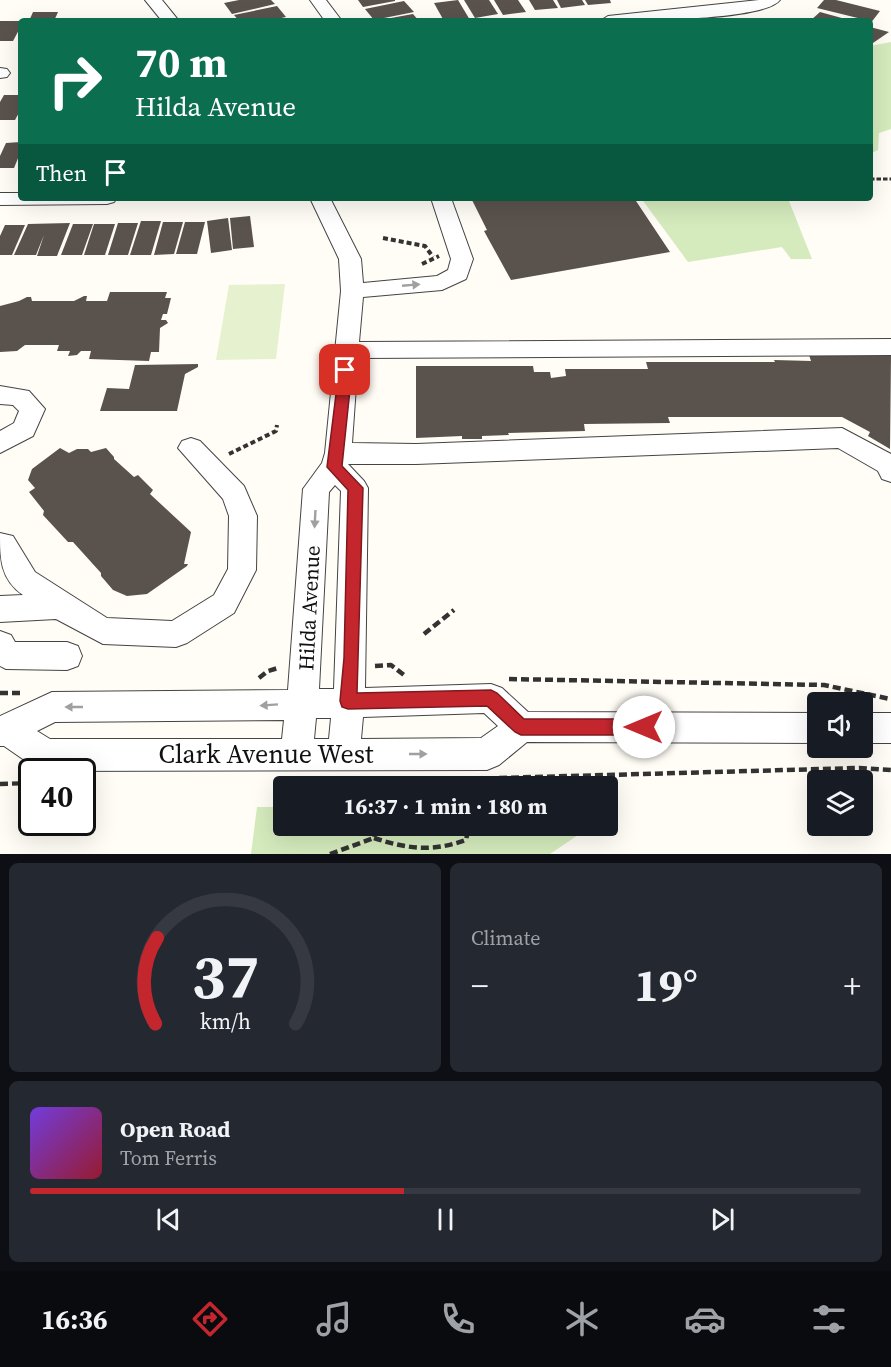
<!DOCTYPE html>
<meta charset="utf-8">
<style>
body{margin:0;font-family:"Source Serif 4",serif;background:#242831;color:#f1f3f6;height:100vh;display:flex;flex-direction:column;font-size:22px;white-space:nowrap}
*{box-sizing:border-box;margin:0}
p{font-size:20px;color:#9ea1a6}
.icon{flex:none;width:33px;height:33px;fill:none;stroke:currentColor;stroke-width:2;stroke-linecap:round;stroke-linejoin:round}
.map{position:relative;height:854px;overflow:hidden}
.panel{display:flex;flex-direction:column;gap:9px;padding:9px;background:#0d0f14;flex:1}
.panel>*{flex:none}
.guide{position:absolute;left:18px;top:18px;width:855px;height:183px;border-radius:6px;box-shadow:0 6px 24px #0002;background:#0b6e4f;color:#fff;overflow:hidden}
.controls{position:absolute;left:807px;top:692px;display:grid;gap:12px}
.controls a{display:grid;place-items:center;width:66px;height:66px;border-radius:6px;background:#171b24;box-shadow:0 6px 24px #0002;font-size:30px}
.speed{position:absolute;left:18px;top:758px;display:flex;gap:12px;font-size:30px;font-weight:700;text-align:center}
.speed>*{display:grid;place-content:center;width:78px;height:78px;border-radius:50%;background:#171b24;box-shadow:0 6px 24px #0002;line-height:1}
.speed .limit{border:3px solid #111;border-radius:9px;background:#fff;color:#111}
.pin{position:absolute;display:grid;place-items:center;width:51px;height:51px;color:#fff;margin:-26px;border-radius:12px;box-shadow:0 3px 9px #0006}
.me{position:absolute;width:66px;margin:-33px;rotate:270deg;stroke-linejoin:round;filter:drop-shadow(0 0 4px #0008)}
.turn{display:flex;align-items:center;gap:21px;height:126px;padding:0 18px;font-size:27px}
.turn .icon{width:78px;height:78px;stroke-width:2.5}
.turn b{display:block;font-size:42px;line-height:51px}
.then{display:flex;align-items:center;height:57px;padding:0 18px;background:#0003;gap:12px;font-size:22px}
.big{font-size:45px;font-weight:700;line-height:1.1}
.panel .card{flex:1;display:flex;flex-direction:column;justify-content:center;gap:9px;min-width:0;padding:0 21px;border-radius:9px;background:#242831}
.panel .dial{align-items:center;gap:0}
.dial svg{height:156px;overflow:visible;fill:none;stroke:#363941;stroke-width:7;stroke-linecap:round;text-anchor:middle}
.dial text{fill:#f1f3f6;stroke:none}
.song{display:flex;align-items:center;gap:18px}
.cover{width:72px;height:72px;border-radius:9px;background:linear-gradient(135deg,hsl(260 70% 55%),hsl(350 70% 35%))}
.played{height:6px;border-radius:3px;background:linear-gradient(90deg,#c4262e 45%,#363941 45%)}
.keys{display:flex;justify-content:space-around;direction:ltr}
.heat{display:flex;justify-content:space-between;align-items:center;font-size:33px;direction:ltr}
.panel .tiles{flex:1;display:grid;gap:9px;grid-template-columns:1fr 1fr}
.card:last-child{grid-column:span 2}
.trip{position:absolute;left:273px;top:776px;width:345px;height:60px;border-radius:6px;background:#171b24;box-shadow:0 6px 24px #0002;font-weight:700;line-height:60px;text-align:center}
.dock{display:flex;height:96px;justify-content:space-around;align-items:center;background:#090b0e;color:#9ea1a6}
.dock .icon{width:42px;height:42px}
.dock .active{color:#c4262e}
.dock b{font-size:27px;color:#f1f3f6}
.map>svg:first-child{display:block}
.green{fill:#d5ebbd}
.pitch{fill:#e6f2cf}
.building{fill:#5a524d}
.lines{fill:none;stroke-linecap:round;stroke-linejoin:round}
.minor-casing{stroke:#444;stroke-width:2}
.path-far2{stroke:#333;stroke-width:3;stroke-dasharray:4.5 2;stroke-linecap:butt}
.path-far1{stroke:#333;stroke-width:4;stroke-dasharray:5 3;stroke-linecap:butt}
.path{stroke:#333;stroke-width:4.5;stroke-dasharray:8 4;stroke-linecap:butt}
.minor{fill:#fff;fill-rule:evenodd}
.oneway{fill:#a0a0a0}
.route{fill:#c4262e;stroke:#7f191e;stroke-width:1.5}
.labels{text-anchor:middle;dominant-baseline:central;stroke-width:6;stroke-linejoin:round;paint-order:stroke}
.street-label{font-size:21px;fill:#111;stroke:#fff}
.near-street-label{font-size:26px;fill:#111;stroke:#fff}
</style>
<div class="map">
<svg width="891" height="854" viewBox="0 0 891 854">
<rect width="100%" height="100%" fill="#fffdf5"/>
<!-- green -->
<g class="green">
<path d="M891 42V129L879 133 878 150 870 154V46Z"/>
<path d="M641 198H753L789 201 812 259H791L782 247 688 262Z"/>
<path d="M257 807H283L284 825H593L550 854H251Z"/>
</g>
<!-- pitch -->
<path class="pitch" d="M285 284 276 359 216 360 229 285Z"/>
<!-- building -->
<g class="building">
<path d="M239 0H271L275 4 232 14 224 3Z"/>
<path d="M358 0H395V1L363 7Z"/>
<path d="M458 0 470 20 444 21 434 3Z"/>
<path d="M464 0H489L498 14 475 18Z"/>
<path d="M494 0H518L526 12 503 15Z"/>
<path d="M529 0H553L558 8 535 10Z"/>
<path d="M557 0H582L585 5 561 8Z"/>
<path d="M585 0H610L611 3 588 5Z"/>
<path d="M824 0H836L880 11 870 24V21L817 8Z"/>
<path d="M404 1 414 12 374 20 365 9Z"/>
<path d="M277 6 286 17 267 21H239L234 15Z"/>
<path d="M33 12H58L54 21H29Z"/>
<path d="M820 12 849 20V21H810Z"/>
<path d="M413 14 419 21H380V20Z"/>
<path d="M0 21H21V26L13 41H0Z"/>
<path d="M870 27 889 32 870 45Z"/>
<path d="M4 95H21V109L15 120H0V102Z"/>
<path d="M21 142V151L14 168H0V156L6 143Z"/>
<path d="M471 198H634L670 252 511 280 484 231 487 230Z"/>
<path d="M250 216 254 247 233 249 230 218Z"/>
<path d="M228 218 232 250 211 253 207 221Z"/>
<path d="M141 221H161L151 255H130Z"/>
<path d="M163 222H183L174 254 154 255Z"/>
<path d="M185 222H205L197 254H176Z"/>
<path d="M70 223 57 256H37L44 235 36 255H14L28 224Z"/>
<path d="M118 223H138L128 255H108Z"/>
<path d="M73 224H93L82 255H61Z"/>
<path d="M94 224H115L105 255H84Z"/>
<path d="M5 225H25L12 255H0V236Z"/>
<path d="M110 292H167L165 298H171L167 314H163L161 320H166L168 323 160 328 159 352H151L149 361 89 359 91 351H81L77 355 68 356 70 351H57L59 345H25L17 351 0 352V306L19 301 27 297H31L32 301H74L84 296H87L86 301H107Z"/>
<path d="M809 355 891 356 890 449 868 436 870 432 842 417H668L670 423 584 424 585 431 508 433 509 435 482 436V439H462V436L416 438V366H533L534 372H550L551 378 566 376 565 369H648L646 362H775L774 360 811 361Z"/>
<path d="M198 364V367L185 374 177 411H100L107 388 129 389 135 365Z"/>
<path d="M60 448 69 453 77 449H88L91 452 106 448 114 457V459L134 477 138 475 153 490 150 494 191 532 184 564H188L187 566 147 594 127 596 113 590 101 576V573L73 542H68L43 515 44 511 29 492 35 488 28 480 32 469Z"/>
</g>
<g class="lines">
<!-- minor casing -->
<g class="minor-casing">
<g id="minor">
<path d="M145 0H162L179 21H162Z"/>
<path d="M310 0H326L342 21H325Z"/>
<path d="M759 0H780C764 21 630 21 600 21L608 16Z"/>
<path d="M0 68 7 69 10 73 7 77 0 78Z"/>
<path d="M0 193H21V198H117L114 202 107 204 0 205Z"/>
<path d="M310 198H330L361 259 363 283 437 276 448 270 451 259 431 198H451L473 259 466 279 442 290 363 297 359 342 891 339V355L358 358 352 443 416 444 842 428 891 454V482L882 479 878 471 838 448 416 464H348L364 481 368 488 365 688 491 684 502 688 528 712 818 713V743L527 742 499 765 487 770 45 771 33 766 4 746H0V716L52 692 288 690 303 489 322 463 325 453 341 291 339 259ZM335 485 341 491 334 689H319L329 492ZM484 713 498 726 481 738 361 739 363 717ZM316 718H331L329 739H314ZM284 720 282 739H50L37 731 55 722Z"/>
<path d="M0 386 29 391 45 409 33 436 0 453V431L14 423 19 411 13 405 0 404Z"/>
<path d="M191 438 200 441 244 486 247 493 257 516 256 570 234 613 187 643 176 647 103 644 56 619 0 622V596L23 595C0 579 0 558 0 533L13 536 35 572 107 618 172 621 214 595 228 569 229 516 223 499 178 448 182 441Z"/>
<path d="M0 631 11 635 15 642H67L78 646 82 656 78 666 67 670 6 669 0 666Z"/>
<rect x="862" y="713" width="29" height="30"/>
</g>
</g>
<!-- path-far2 -->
<path class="path-far2" d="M870 179H891"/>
<!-- path-far1 -->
<g class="path-far1">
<path d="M383 238 425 246 433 257"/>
<path d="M422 264 439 256"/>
<path d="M229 454 276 431 277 425"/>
</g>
<!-- path -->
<g class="path">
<path d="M424 634 454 610"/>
<path d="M375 666 391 665 404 675"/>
<path d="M259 678 268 671 278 668"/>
<path d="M509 679 824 685 890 699"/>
<path d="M0 693H22"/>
<path d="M499 778 859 768 891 770"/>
<path d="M0 784 32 783"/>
<path d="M374 838C407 849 433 852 466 840L469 825"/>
<path d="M330 854 374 838 376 825"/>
</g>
<!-- minor -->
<use href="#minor" class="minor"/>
</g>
<!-- one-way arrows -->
<defs><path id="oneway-solid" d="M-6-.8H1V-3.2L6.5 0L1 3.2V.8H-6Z" transform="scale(1.5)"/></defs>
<g class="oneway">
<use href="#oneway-solid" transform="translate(411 285) rotate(-5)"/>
<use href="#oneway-solid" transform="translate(315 519) rotate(93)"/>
<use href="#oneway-solid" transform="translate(269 705) rotate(176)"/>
<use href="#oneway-solid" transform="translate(74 707) rotate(180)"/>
<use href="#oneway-solid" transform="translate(418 754)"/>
</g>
<!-- route -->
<path class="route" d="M345 366 352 370 342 466 363 488 357 693 491 690 497 693 524 719H644L650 722 652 727 650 733 644 735H521L515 732 487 706 348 709 342 707 340 701 344 658 348 490 327 467 339 370Z"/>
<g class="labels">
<!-- street labels -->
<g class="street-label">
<text transform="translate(309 608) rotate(-87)">Hilda Avenue</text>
</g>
<!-- near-street labels -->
<g class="near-street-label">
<text x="266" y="754">Clark Avenue West</text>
</g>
</g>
</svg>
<div class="controls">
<a><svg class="icon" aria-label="sound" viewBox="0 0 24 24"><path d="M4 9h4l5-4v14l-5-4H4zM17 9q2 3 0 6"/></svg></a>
<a><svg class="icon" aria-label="layers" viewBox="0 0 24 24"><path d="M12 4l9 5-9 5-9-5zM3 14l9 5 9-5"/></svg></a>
</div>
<div class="speed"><div class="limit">40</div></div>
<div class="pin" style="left:345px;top:370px;background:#d93025"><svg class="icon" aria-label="arrive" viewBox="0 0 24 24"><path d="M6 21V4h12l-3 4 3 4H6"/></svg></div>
<svg class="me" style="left:644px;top:727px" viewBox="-20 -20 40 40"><circle r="19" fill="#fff"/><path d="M0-13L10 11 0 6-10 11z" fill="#c4262e"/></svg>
<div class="trip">16:37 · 1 min · 180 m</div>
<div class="guide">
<div class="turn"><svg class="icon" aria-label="right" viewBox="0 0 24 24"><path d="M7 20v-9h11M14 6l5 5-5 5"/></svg><div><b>70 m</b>Hilda Avenue</div></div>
<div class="then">Then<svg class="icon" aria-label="arrive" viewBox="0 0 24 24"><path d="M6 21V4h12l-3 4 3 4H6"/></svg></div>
</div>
</div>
<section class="panel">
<div class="tiles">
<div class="card dial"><svg viewBox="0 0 100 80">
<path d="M14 69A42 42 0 1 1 86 69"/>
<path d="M14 69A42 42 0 0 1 15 25" stroke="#c4262e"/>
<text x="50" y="56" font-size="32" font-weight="700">37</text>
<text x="50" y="72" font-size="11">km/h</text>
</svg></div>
<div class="card"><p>Climate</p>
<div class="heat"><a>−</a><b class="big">19°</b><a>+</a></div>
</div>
<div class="card">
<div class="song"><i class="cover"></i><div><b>Open Road</b><p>Tom Ferris</p></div></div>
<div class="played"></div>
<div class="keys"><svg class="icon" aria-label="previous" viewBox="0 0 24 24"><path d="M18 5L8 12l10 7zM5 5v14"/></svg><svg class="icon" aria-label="pause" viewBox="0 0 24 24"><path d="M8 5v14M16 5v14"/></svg><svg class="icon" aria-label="next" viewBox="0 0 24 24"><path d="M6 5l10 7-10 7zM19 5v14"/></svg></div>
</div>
</div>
</section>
<nav class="dock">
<b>16:36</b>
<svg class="icon active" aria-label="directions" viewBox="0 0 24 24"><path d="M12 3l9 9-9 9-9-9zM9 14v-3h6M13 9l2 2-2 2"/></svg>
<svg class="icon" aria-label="music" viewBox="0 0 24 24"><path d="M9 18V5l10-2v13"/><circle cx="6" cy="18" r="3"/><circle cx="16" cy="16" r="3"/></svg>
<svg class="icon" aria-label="phone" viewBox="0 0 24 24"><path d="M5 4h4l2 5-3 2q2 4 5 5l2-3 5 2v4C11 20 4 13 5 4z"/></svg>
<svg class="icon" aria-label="climate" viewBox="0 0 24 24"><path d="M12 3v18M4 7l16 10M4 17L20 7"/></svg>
<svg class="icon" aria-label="car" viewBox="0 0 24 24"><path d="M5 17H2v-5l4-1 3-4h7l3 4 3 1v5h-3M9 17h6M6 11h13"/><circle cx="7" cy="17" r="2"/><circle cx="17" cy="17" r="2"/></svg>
<svg class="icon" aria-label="filters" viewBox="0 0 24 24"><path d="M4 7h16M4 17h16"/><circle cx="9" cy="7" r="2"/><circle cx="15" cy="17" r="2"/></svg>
</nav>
